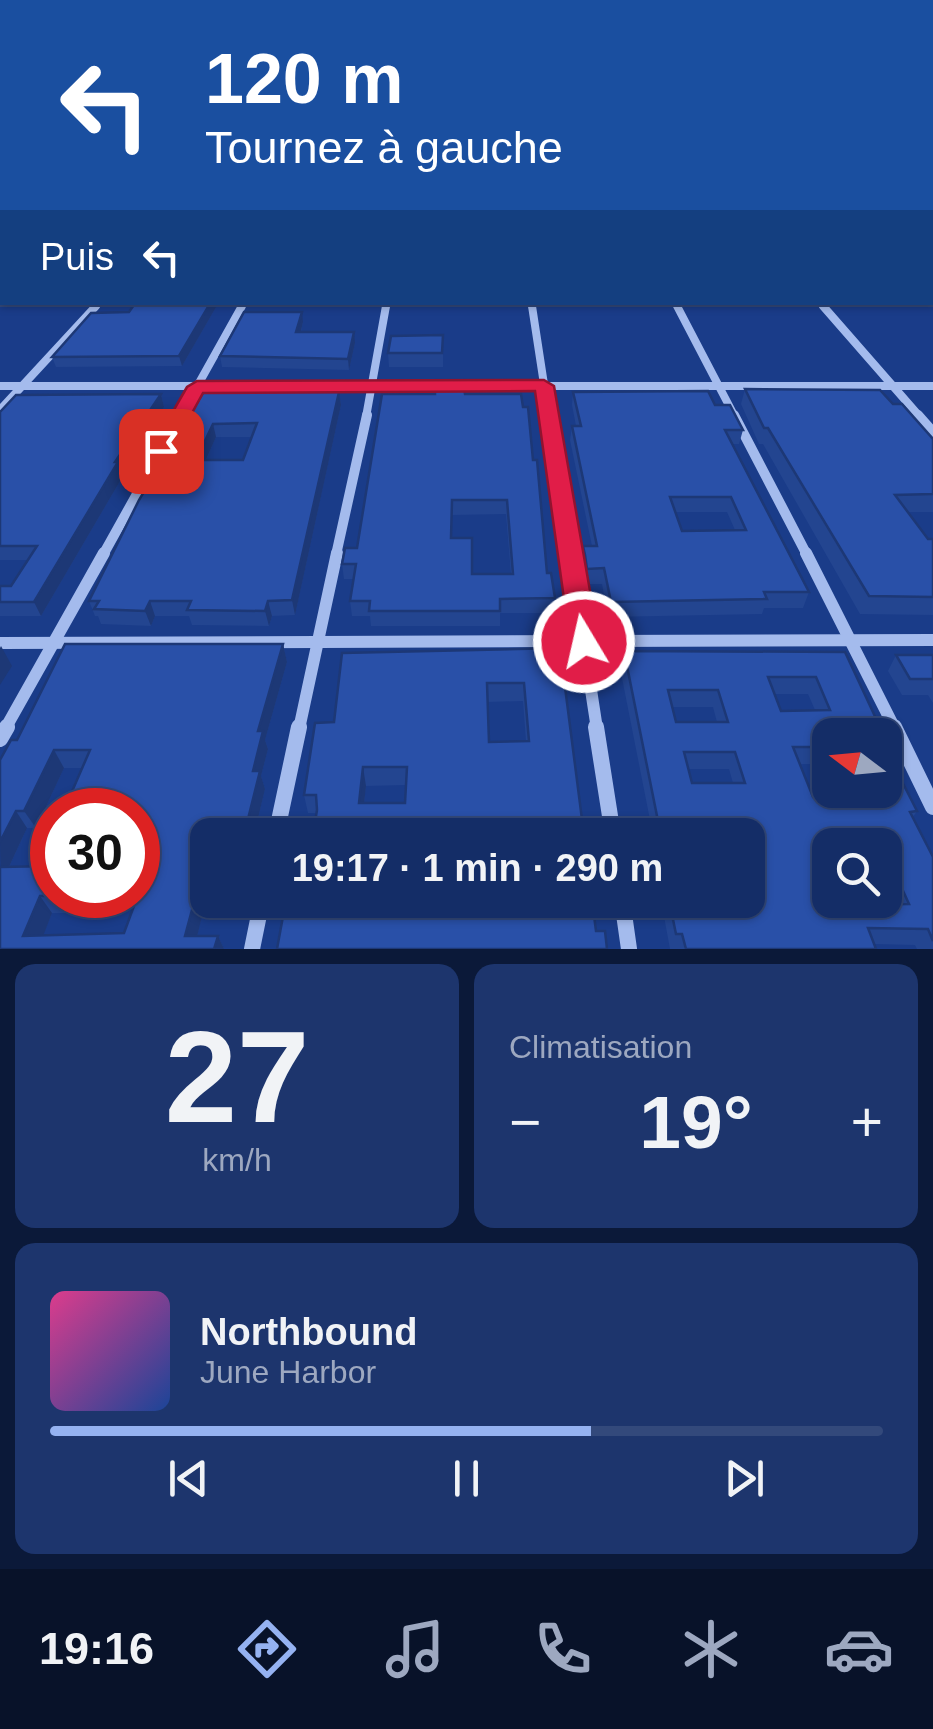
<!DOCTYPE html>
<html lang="fr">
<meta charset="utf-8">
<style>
body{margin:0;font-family:Helvetica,sans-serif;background:#1d356d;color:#f1f3f6;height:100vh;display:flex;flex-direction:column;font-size:38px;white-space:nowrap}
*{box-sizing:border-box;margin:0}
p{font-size:32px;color:#9da8c0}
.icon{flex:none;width:55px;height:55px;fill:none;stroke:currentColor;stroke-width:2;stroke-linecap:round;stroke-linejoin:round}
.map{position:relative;height:949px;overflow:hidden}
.drawer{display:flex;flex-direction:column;gap:15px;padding:15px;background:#0b1939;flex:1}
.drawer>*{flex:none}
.hud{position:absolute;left:0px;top:0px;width:935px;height:305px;box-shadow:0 2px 8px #0004,0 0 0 2px #33497b;background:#1a4fa0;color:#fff;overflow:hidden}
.needle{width:65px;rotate:286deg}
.fabs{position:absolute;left:812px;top:718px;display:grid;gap:20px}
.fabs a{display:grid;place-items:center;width:90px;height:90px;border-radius:20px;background:#142d67;box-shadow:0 2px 8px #0004,0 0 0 2px #33497b;font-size:50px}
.speed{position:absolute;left:30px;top:788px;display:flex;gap:20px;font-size:50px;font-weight:700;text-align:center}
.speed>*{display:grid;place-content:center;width:130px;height:130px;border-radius:50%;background:#142d67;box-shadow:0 2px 8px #0004,0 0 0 2px #33497b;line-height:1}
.speed .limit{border:15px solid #d22;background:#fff;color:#111}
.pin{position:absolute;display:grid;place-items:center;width:85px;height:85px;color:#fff;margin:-42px;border-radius:20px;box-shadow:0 5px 15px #0006}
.me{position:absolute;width:110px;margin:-55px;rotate:351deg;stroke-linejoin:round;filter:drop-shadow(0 0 8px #0008)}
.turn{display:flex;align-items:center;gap:35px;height:210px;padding:0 40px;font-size:45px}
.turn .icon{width:130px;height:130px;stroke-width:2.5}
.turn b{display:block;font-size:70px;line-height:85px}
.then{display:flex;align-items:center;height:95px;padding:0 40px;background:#0003;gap:20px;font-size:38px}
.big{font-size:75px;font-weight:700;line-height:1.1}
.drawer .card{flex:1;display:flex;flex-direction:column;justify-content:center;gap:15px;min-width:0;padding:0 35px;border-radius:20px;background:#1d356d}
.drawer .dial{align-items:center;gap:0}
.dial b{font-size:130px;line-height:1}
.song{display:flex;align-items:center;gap:30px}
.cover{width:120px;height:120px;border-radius:15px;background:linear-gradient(135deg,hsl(330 70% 55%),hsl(220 70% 35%))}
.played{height:10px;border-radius:5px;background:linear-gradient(90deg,#95b2f1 65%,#33497b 65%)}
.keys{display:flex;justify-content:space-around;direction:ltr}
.heat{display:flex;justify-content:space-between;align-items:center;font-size:55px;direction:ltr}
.drawer .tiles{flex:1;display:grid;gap:15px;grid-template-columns:1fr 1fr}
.card:last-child{grid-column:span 2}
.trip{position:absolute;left:190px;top:818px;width:575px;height:100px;border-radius:20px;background:#142d67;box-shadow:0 2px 8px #0004,0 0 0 2px #33497b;font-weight:700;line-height:100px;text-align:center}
.menu{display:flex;height:160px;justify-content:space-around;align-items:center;background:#081229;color:#9da8c0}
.menu .icon{width:70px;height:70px}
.menu .active{color:#95b2f1}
.menu b{font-size:45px;color:#f1f3f6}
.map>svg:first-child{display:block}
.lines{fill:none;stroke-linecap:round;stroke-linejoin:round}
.minor-far4{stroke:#a4bbed;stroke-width:6}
.minor-far3{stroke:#a4bbed;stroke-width:8}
.minor-far2{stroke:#a4bbed;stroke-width:10}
.minor-far1{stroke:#a4bbed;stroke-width:12}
.minor{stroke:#a4bbed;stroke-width:16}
.tertiary{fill:#a4bbed;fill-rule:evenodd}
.wall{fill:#234590;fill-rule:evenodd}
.shaded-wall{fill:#1d3876}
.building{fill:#2950a8;stroke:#1d3876;stroke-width:2.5;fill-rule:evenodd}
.route{fill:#e11d48;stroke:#92132f;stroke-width:2.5}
</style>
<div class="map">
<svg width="933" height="949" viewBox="0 0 933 949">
<rect width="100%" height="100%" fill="#1a3c89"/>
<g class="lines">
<!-- minor-far4 -->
<g class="minor-far4">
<path d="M531 302 532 309"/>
<path d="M675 302 679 309"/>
<path d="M819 302 825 309"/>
<path d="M94 309 100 302"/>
<path d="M240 309 244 302"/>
<path d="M386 309 387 302"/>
</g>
<!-- minor-far3 -->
<g class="minor-far3">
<path d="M532 306 549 417"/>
<path d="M677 306 735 417"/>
<path d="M823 306 920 417"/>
<path d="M0 410 96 306"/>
<path d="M180 417 242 306"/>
<path d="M366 417 386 306"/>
</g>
<!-- minor-far2 -->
<g class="minor-far2">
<path d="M548 415 570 555"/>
<path d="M734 415 807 555"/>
<path d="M918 415 933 432"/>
<path d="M103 555 181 415"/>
<path d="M336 555 367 415"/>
</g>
<!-- minor-far1 -->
<g class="minor-far1">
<path d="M570 553 597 729"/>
<path d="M806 553 895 729"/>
<path d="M0 643 933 640"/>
<path d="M5 729 104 553"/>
<path d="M299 729 337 553"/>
</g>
<!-- minor -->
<g class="minor">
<path d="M596 727 613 835"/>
<path d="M894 727 933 807"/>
<path d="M0 739 7 727"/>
<path d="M276 835 299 727"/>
<path d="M622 900 629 949"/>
<path d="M252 949 262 900"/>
</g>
<!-- tertiary -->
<g class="tertiary">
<rect x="932" y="269" width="1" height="7"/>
<rect x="0" y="382" width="933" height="8"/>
</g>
</g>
<!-- wall -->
<g class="wall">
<path d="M219 302 182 366 56 367 52 357 129 312Z"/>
<path d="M303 322 301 332 355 343 349 370 222 367 220 356Z"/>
<path d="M443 335V367H389L388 353Z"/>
<path d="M207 386 272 392H339L341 405 295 615 272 616 269 626 192 625 189 616H155L151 626 101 624 98 616H95L89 601ZM216 437H252L243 460H206Z"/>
<path d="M745 389 893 404 933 439V512H907L928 539H933V615L860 614 763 444H759L741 404Z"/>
<path d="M573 392 715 405 743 430 739 444H732L809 592 803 608H764L762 614 608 617 602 584H585L581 561 583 546H592L570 440 572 426H576L572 405ZM676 512H727L735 530 682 531Z"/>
<path d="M161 394 164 407 122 472 123 476 41 616H0V586H11L28 560H0V412Z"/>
<path d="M465 394 533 460 547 573 555 598 553 613H500V626H371L370 616H352L350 601 354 579H344L342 564 357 548ZM506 514 511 574H472L451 538 452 515Z"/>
<path d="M283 644 287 662 265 740 268 749 261 776 265 789 254 835H208V900H240L237 912H203L197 936H218L224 949H0L17 740ZM64 768H82L70 796 78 810H138V895H52L9 867 27 828H36ZM83 906H133L124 933 43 935 52 913H80Z"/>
<path d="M560 648 584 835H313L316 813H308L304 795 334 722ZM523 701 526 741 489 742 487 702ZM406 785 405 803H364L366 786Z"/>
<path d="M624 651 845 652 879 725 876 730 830 735V764H800L813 797 850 796 848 790H885L917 811 913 817 933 857V949H917L915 945 874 944 876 949H670L661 900H748V835H653L620 668ZM775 694H808L815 710 781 711ZM672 707H713L717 722H676ZM688 769H729L733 783H692ZM830 845H885V893L890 904 837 905 828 883 830 880Z"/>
<path d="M896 655H933V703L928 695H902L888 671Z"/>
</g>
<!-- shaded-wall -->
<g class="shaded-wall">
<path d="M211 302H219L182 366 179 356Z"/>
<path d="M302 312 303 322 298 343 296 332Z"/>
<path d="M354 332 355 343 349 370 348 359Z"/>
<path d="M339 392 341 405 295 615 292 600Z"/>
<path d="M161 394 164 407 122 472 123 476 41 616 34 602 115 462Z"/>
<path d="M213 424 216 437 200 473 196 460Z"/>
<path d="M150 601 155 616 151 626 145 611Z"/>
<path d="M268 601 272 616 269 626 265 611Z"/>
<path d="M283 644 287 662 265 740 268 749 261 776 265 789 254 835H244L258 731Z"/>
<path d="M1 646 12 666 0 685V648Z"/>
<path d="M54 750 64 768 36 828 24 811Z"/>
<path d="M363 767 366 786 362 821 359 803Z"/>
<path d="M16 811 27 828 1 884 0 842Z"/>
<path d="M69 895H75L83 906 80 913Z"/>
<path d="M196 895 203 912 194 949 185 936Z"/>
<path d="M40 896 52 913 38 949 23 936Z"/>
<path d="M232 900H240L237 912Z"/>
<path d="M218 936 224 949H214Z"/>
</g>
<!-- building -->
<g class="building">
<path d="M2 152V241L0 243V153Z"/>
<path d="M136 302H211L179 356 52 357 91 313 129 312Z"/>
<path d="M244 312H302L296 332H354L348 359 220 356Z"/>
<path d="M443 335 442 353H388L391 336Z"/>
<path d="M207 386H271L269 392H339L292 600 268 601 265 611 187 610 191 601H150L145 611 94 609 99 601H89L139 500ZM257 423 243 460H196L213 424Z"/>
<path d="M435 389H464L465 394H521L523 407H528L533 460H537L547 573H551L555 598 500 599V611H369L370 601H350L356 564H342L345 548H357L382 394H435ZM452 500H507L513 574H472V538H451Z"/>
<path d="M745 389 880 390 893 404H902L933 439V494L895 495 928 539H933V597L869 596 768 428H764Z"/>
<path d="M708 391 715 405H730L743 430H725L809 592H764L767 599 611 602 604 568 587 569 585 555 583 546H597L572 426H581L573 392ZM670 497H731L746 530 682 531Z"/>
<path d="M161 394 115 462H118L34 602H0V586H11L37 546H0V412L16 395Z"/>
<path d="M65 644H283L258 731H263L253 771H260L244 835H208V895H196L185 936H218L214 949H0V867L52 866V895H69L40 896 23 936 124 933 138 895V810H82L88 796H70L90 750H54L24 811H16L0 842V760L11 740H17Z"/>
<path d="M560 648 584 835H423L425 819H369L368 835H313L317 810 316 795H304L315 723 334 722 342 653ZM487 683H524L529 741 489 742ZM363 767H407L405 803H359Z"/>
<path d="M624 651 845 652 879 725H874L879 735H830V747H793L813 797 867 796 865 790H885V748L917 811 910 812 933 857V941L928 929 868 928 876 949H686L682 934H676L669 900H748V835H656L655 831H660ZM768 677H816L830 710 781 711ZM668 690H718L728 722H676ZM684 752H735L745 783H692ZM830 845H885V851L909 904 837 905 835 900H830V888L824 872H830V859L827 850H830Z"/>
<path d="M896 655H933V679H910Z"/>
<path d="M286 900H592L596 931H605L607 949H277Z"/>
</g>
<!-- sky -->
<linearGradient id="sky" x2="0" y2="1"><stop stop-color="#0e214b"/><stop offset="0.43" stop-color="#385697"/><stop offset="1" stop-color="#385697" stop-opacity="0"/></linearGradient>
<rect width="933" height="233" fill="url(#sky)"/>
<!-- route -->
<path class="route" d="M544 380 554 386 599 642 595 650 584 653 574 650 570 642 535 391 203 393 169 455 161 457 150 451 187 387 197 381Z"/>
</svg>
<div class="fabs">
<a><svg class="needle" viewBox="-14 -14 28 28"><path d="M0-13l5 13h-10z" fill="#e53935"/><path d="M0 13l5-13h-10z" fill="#9da8c0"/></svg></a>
<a><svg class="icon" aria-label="search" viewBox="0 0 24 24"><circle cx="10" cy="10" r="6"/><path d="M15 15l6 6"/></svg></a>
</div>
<div class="speed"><div class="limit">30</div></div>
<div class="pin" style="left:161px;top:451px;background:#d93025"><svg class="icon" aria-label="arrive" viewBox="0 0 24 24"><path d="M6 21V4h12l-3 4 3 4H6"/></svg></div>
<svg class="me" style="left:584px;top:642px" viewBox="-20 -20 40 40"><circle r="17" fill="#e11d48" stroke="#fff" stroke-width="3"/><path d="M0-11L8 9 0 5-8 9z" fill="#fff"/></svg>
<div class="trip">19:17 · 1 min · 290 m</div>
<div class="hud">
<div class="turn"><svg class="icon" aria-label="left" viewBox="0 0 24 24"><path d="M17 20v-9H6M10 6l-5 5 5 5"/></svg><div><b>120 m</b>Tournez à gauche</div></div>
<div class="then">Puis<svg class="icon" aria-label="left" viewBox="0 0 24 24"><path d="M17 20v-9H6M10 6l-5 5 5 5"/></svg></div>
</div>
</div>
<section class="drawer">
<div class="tiles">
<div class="card dial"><b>27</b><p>km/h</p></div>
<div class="card"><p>Climatisation</p>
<div class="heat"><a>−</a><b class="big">19°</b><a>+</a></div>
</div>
<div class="card">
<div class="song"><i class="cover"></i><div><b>Northbound</b><p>June Harbor</p></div></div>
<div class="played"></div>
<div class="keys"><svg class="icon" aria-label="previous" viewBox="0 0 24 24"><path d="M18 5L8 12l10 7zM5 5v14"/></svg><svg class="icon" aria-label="pause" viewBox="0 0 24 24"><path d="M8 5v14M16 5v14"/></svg><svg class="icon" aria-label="next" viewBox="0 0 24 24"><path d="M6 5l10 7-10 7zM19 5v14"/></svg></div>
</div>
</div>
</section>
<nav class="menu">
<b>19:16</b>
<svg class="icon active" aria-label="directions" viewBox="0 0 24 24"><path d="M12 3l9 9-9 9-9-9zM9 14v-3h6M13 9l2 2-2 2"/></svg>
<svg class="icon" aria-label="music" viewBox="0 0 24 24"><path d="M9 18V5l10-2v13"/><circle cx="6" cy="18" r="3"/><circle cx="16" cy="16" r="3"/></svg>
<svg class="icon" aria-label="phone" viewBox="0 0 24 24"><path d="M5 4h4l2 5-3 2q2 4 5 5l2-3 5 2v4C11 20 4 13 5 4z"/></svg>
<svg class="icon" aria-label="climate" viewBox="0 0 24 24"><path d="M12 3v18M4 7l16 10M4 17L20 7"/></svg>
<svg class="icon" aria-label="car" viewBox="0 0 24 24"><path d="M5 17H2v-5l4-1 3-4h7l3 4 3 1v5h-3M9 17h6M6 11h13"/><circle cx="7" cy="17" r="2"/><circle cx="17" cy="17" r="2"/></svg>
</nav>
